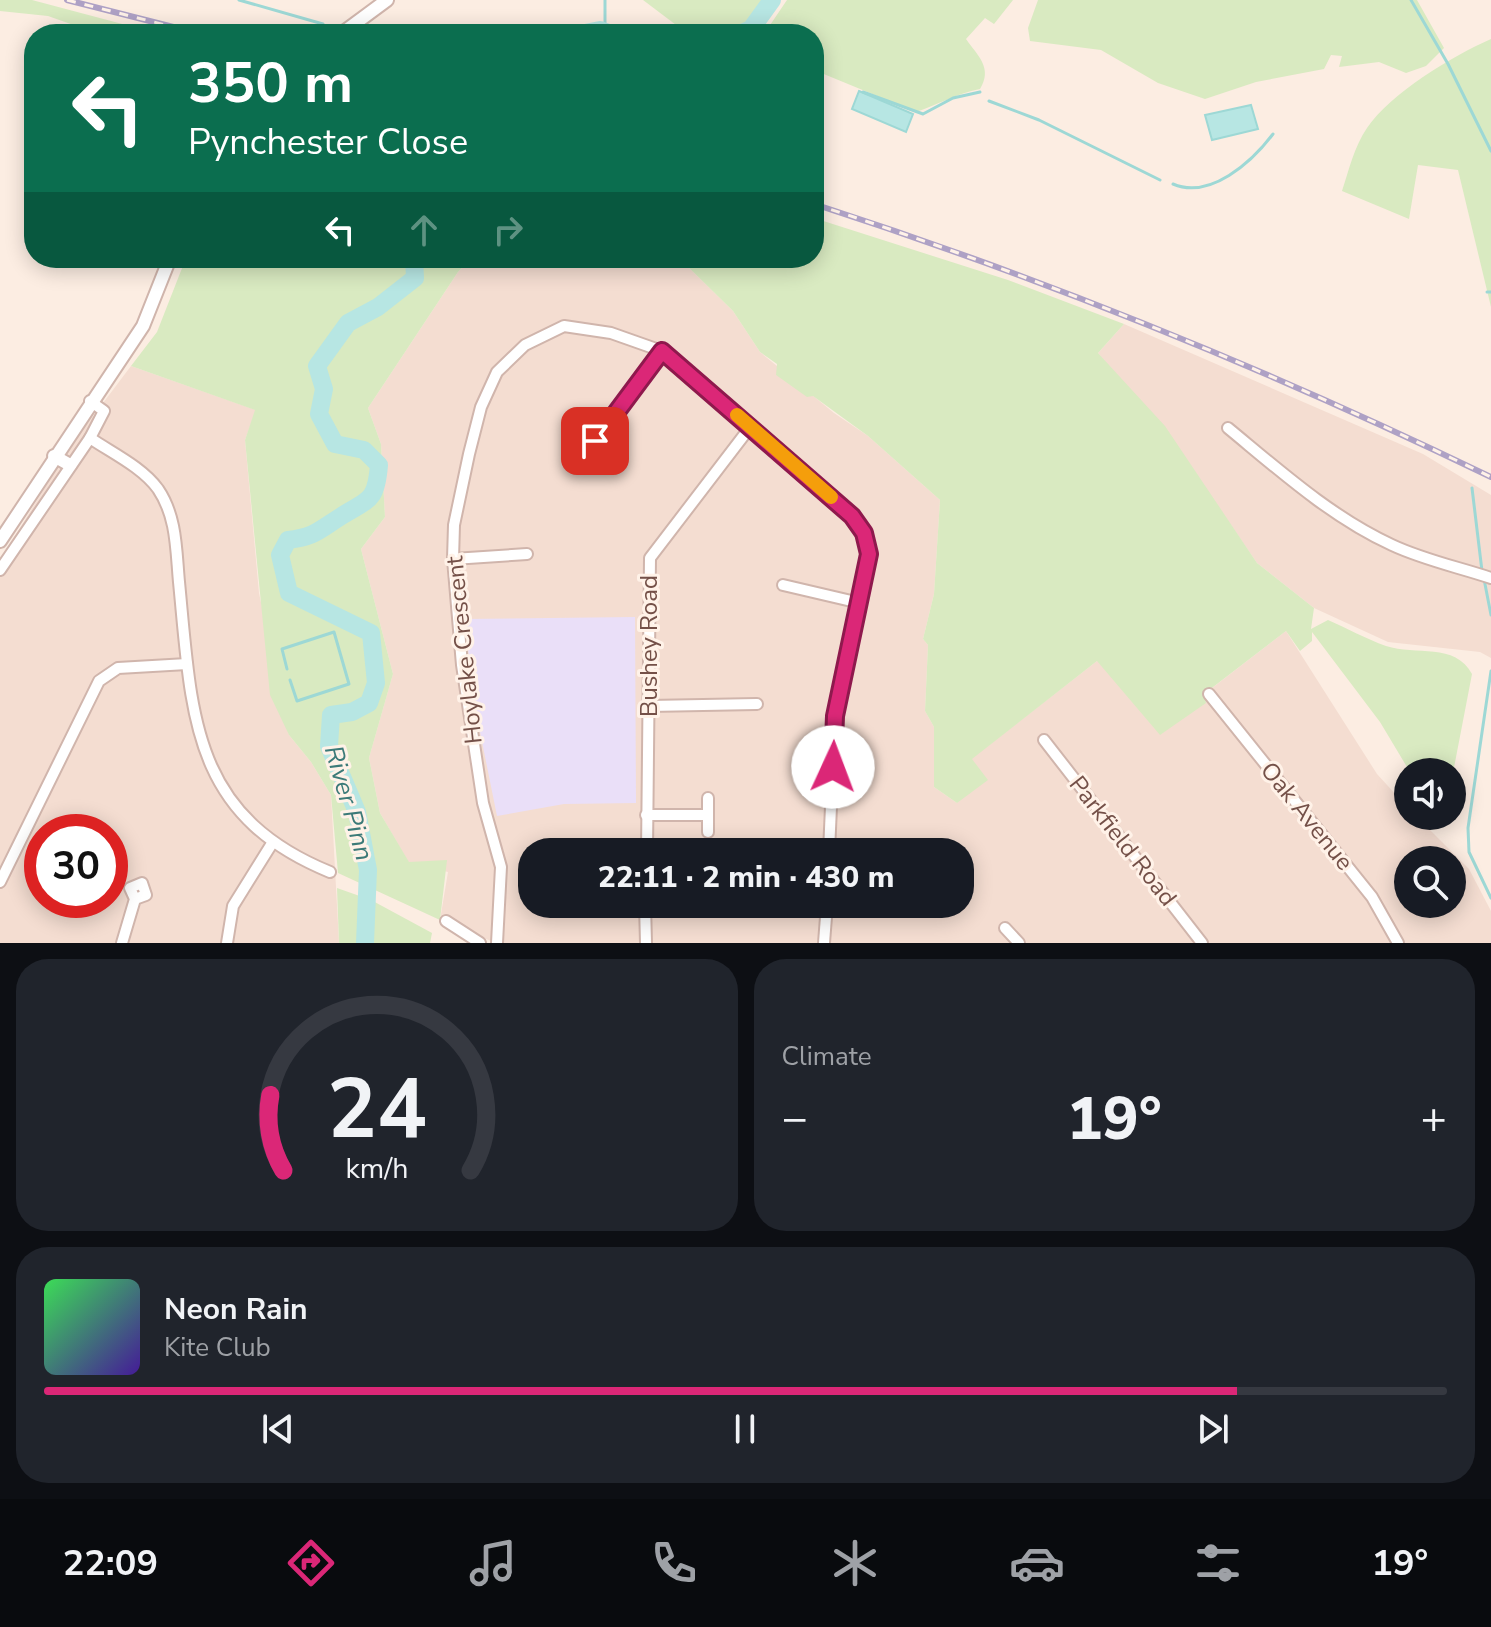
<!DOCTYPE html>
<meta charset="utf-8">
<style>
body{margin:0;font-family:"Nunito Sans",sans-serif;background:#20242c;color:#f1f3f6;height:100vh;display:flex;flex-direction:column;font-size:30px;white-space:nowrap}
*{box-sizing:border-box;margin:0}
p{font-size:26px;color:#9ea1a6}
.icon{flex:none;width:44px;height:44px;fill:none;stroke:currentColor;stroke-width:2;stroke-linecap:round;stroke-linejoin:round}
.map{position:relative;height:943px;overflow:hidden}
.side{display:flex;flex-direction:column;gap:16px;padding:16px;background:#0d0f14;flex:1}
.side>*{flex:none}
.hud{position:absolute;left:24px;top:24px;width:800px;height:244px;border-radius:32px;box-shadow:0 4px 20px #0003;background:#0b6e4f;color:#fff;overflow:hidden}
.controls{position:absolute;left:1394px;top:758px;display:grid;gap:16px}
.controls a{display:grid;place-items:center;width:72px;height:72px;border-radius:50%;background:#171b24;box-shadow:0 4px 20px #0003;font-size:40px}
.speed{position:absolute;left:24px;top:814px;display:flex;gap:16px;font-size:40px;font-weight:700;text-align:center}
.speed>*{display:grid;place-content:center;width:104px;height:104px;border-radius:50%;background:#171b24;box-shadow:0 4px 20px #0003;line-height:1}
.speed .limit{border:12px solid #d22;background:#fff;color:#111}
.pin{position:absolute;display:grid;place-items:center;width:68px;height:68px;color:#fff;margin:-34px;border-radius:16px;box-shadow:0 4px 12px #0006}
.me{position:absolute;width:88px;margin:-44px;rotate:2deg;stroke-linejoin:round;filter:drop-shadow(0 0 6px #0008)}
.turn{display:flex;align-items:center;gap:28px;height:168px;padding:0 32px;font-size:36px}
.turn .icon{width:104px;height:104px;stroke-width:2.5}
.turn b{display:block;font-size:56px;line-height:68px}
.lanes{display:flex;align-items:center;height:76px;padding:0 32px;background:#0003;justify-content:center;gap:40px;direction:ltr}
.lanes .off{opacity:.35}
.big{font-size:60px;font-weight:800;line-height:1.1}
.side .widget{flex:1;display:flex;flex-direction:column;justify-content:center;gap:12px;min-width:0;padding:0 28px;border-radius:32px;background:#20242c}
.side .dial{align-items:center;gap:0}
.dial svg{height:208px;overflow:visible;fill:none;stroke:#363941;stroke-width:7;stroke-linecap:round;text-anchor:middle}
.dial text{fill:#f1f3f6;stroke:none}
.song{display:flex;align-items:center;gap:24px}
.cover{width:96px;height:96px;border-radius:12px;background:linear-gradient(135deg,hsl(130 70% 55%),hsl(260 70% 35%))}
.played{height:8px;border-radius:4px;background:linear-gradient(90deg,#db2777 85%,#363941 85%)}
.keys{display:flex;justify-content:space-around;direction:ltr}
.heat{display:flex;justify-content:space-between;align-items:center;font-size:44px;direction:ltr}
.side .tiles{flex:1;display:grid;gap:16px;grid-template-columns:1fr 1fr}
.widget:last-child{grid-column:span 2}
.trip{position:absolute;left:518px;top:838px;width:456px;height:80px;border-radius:32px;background:#171b24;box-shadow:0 4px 20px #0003;font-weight:800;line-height:80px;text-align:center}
.menu{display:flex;height:128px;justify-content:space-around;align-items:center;background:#090b0e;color:#9ea1a6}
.menu .icon{width:56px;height:56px}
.menu .active{color:#db2777}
.menu b{font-size:36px;color:#f1f3f6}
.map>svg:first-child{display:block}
.residential{fill:#f4ddd1;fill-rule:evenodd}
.education{fill:#eadff8}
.green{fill:#d9eac1}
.water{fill:#b7e6e3;stroke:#9dd8d5;stroke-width:2}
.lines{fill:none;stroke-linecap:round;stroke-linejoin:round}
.stream{stroke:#9dd8d5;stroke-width:3}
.river{stroke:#b7e6e3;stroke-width:18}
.minor-casing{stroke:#d0b5ac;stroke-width:14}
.tertiary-casing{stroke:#d0b5ac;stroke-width:16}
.minor{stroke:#fff;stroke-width:10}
.tertiary{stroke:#fff;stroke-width:12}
.rail-casing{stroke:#aea1c5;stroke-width:6}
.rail{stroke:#fff2e8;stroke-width:3;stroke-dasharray:9;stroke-linecap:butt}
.route-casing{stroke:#8e194d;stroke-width:20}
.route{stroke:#db2777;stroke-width:14}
.slow{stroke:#f59e0b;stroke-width:14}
.labels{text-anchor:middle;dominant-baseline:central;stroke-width:6;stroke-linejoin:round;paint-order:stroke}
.street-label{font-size:24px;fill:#745048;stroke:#fff2e8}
.water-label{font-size:26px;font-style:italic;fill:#3c7a78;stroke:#fff2e8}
</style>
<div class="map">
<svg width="1491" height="943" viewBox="0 0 1491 943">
<rect width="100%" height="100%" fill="#fcede2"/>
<!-- residential -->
<g class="residential">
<path d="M471 258H679L733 311 760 352 834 413 868 436 940 500 934 594 923 639 928 645 925 711 934 727V787L957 803 971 759 1097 661 1203 695 1286 631 1377 774 1408 808V816H1416L1469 869 1491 911V943H496L440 920 448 872 409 863 380 813 369 758 393 674 361 549 385 517 381 444 368 408 458 272ZM532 852H960V904H532ZM1408 860H1452V904H1408Z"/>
<path d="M1124 324 1423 454 1491 495V658L1480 652 1388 642 1314 608 1257 563 1196 474 1098 353Z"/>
<path d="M131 366 256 410 245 440 259 593 289 735 311 762 331 795 339 943H0V560L72 444ZM42 832H110V900H42Z"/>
</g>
<!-- education -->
<path class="education" d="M635 617 636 803 564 804 497 816 477 717 464 619Z"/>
<!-- green -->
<g class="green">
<path d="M0 0H32L160 34H99L48 16 0 11Z"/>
<path d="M643 0H768L750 26 732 34H688Z"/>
<path d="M787 0H1013L994 24 985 18 966 39C978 56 993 68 980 89 956 94 939 104 916 112L814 70V34H764Z"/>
<path d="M1038 0H1417L1444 48 1426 66 1406 73 1379 62 1339 67 1342 56 1331 55 1324 69 1256 82 1205 99 1158 83 1101 50 1030 41 1028 28Z"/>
<path d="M1491 39V307L1458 170 1418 165 1409 219 1342 191C1349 170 1354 147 1367 128 1391 93 1452 56 1491 39Z"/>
<path d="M814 218 1008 280 1124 324 1098 353 1165 426 1257 563 1314 608 1311 629 1328 620C1347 628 1366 639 1386 646 1416 656 1455 642 1472 674L1452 778V772H1410L1380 722 1312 632V641L1300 651 1286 631 1204 694 1206 703 1160 735 1097 661 972 759 988 780 957 803 934 787V727L925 711 928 645 923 639 934 594 940 500 868 436 813 396 807 397 776 375 777 364 760 352 733 311 679 258H814Z"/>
<path d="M186 258H471L458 272 368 408 381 444 385 517 361 549 393 674 369 758 380 813 409 862 447 860 440 920 338 873 331 795 311 762 289 735 270 695 245 440 255 410 131 366 157 332Z"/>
<path d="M337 888 371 900 432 933 430 943H339Z"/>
</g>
<!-- water -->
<g class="water">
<path d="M859 91 913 114 906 132 852 109Z"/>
<path d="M1251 105 1258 129 1212 140 1205 115Z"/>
</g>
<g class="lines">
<!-- stream -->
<g class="stream">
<path d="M239 0 323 24"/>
<path d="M1411 0 1448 64 1491 151"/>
<path d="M600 30 605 25V0"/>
<path d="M863 92 923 114 953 98 980 92"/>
<path d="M989 101 1039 120 1160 180"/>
<path d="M1173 184C1210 200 1252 162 1273 134"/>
<path d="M1487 292H1491"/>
<path d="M1472 488 1482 571"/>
<path d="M1484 579 1491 615"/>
<path d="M287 669 282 649 334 632 349 684 297 701 290 680"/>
<path d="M1491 671 1468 828 1469 852 1491 898"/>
</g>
<!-- river -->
<g class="river">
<path d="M580 34 600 30 611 34"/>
<path d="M740 34 751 29 772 0"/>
<path d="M365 943 368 870 357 812 329 746 331 715 352 712 369 703 376 683 371 633 289 593 280 555 288 540C314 537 318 531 340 517 368 499 376 503 379 465L364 450 335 444 319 414 324 389 317 366 348 323 378 307 415 278 414 258"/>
</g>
<!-- minor casing -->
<g class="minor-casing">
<g id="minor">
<path d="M1228 428C1279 470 1331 517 1392 545 1424 560 1458 567 1491 578"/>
<path d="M90 438C112 453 142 467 158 489 177 517 176 550 179 582 192 716 191 815 330 872"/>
<path d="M579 464 662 351"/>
<path d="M453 559 527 554"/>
<path d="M0 570 90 438 104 411 90 401"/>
<path d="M783 585 860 603"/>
<path d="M1209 694 1372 897 1398 943"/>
<path d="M649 706 757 704"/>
<path d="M1044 740 1202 943"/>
<path d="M646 815H707"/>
<path d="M708 832V798"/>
<path d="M830 845 890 846 904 852"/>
<path d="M647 852 650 558 751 426"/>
<path d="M0 882 99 681 118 668 187 664"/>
<path d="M645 904 646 943"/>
<path d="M446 921 480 943"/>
<path d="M1005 928 1019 943"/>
<path d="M122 943 135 899 130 888 142 883 146 895 135 899"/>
<path d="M227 943 233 906 271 845"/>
<path d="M497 943 501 867 483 803 462 665 453 559 454 525 469 454 481 407 497 372 525 345 564 326 611 333 662 351 852 516 864 533 869 554 835 716 829 852"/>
<path d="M824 943 827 904"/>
</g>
</g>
<!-- tertiary casing -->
<g class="tertiary-casing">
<g id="tertiary">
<path d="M341 34 387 0"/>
<path d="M54 456 70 465"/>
<path d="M0 541 143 326 170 258"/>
</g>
</g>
<!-- minor -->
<use href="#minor" class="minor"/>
<!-- tertiary -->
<use href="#tertiary" class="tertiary"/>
<!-- rail casing -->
<g class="rail-casing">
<g id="rail">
<path d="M67 0 201 34"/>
<path d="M193 27 221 34"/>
<path d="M814 204C1046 279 1272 371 1491 477"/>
</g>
</g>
<!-- rail -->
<use href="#rail" class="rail"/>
</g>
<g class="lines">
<!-- route casing -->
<g class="route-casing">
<path id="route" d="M595 441 662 351 852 516 864 533 869 554 835 716 833 767"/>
</g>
<!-- route -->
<use href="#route" class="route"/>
<!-- slow -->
<path class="slow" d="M737 415 831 497"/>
</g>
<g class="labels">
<!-- street labels -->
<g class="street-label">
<text transform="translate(649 646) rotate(-90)">Bushey Road</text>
<text transform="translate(464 650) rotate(-96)">Hoylake Crescent</text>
<text transform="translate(1307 816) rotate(51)">Oak Avenue</text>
<text transform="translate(1123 841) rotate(52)">Parkfield Road</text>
</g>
<!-- water labels -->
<g class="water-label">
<text transform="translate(349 803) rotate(74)">River Pinn</text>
</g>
</g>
</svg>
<div class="controls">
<a><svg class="icon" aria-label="sound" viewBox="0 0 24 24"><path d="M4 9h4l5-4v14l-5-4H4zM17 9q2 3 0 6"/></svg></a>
<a><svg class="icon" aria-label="search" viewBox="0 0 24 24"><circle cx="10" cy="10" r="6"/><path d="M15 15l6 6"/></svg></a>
</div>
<div class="speed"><div class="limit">30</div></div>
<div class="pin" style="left:595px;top:441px;background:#d93025"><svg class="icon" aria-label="arrive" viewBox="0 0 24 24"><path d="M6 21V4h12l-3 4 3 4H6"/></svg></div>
<svg class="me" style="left:833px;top:767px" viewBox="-20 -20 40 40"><circle r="19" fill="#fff"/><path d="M0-13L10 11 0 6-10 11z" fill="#db2777"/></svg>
<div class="trip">22:11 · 2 min · 430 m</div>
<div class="hud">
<div class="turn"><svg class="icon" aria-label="left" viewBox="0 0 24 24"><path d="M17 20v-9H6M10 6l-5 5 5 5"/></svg><div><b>350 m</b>Pynchester Close</div></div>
<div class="lanes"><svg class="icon" aria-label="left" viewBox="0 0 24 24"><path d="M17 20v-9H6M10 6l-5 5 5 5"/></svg><svg class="icon off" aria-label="ahead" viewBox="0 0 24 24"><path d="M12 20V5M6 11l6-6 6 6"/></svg><svg class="icon off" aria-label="right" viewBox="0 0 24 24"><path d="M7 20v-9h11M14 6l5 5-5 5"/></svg></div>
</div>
</div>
<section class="side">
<div class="tiles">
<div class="widget dial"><svg viewBox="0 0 100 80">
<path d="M14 69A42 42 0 1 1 86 69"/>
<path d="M14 69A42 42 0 0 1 9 40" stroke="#db2777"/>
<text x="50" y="56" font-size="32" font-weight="700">24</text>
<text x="50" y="72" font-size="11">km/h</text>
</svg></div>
<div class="widget"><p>Climate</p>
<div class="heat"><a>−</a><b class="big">19°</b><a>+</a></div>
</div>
<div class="widget">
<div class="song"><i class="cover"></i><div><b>Neon Rain</b><p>Kite Club</p></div></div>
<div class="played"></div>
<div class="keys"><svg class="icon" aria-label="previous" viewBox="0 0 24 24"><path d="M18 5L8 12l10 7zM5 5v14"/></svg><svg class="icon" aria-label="pause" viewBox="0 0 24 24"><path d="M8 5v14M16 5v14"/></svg><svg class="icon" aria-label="next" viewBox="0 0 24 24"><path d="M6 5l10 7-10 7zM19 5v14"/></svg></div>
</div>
</div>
</section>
<nav class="menu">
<b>22:09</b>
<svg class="icon active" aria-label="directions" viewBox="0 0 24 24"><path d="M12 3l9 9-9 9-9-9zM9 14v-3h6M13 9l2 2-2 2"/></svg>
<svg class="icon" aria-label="music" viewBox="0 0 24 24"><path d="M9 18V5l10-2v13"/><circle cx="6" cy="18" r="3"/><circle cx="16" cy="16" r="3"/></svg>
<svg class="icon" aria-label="phone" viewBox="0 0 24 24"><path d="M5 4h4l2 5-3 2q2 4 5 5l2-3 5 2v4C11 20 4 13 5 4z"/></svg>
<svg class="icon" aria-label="climate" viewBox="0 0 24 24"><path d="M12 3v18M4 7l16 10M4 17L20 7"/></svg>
<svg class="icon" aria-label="car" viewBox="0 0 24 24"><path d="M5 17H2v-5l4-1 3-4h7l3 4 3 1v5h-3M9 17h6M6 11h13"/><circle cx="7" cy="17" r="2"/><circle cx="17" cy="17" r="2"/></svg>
<svg class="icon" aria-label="filters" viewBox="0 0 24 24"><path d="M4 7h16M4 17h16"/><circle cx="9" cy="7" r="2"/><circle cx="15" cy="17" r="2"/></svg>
<b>19°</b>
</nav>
